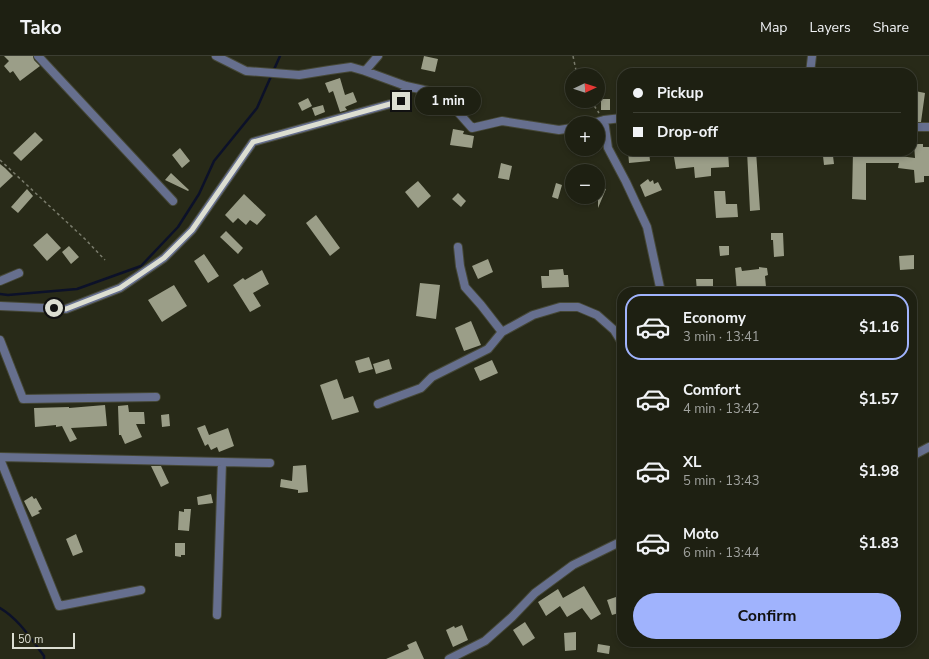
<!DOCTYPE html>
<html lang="en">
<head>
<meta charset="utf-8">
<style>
  :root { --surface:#1e2012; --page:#2b2d20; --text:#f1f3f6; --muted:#a1a39f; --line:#3c3e32; --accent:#a0b3fd }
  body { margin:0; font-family:"Nunito Sans",sans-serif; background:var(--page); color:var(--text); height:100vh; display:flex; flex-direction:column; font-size:15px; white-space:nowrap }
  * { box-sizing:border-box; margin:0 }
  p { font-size:13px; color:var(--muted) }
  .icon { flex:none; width:22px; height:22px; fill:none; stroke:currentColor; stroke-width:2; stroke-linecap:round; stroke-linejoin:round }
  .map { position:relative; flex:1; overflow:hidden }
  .sheet { position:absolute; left:617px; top:231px; width:300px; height:360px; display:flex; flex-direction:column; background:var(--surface); border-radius:16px; box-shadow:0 2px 6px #0003,0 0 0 1px var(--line) }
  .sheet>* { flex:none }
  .banner { position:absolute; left:617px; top:12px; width:300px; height:88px; border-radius:16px; box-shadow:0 2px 6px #0003,0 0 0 1px var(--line); display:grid; align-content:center; height:88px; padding:0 16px; background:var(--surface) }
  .needle { width:26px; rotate:86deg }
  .tools { position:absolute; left:565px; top:12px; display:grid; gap:8px }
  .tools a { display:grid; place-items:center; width:40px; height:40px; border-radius:50%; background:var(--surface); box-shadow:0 2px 6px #0003,0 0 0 1px var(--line); font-size:20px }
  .scale { position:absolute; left:12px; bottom:10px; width:63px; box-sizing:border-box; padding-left:4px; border:2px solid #dcded2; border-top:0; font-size:11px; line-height:14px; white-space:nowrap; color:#dcded2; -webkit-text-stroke:3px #282a18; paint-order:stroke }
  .end { position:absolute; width:18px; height:18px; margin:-9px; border:5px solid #dcded2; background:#111; box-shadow:0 0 0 2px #111 }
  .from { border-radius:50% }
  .bubble { position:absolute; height:28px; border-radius:14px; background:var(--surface); box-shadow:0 2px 6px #0003,0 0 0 1px var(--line); font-size:13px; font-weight:700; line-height:28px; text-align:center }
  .banner b { display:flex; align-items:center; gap:14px; height:38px; font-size:15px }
  .banner b+b { border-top:1px solid var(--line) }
  .banner i { width:10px; height:10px; background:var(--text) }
  ul { padding:7px 0 0; list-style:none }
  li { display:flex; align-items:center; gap:12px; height:66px; margin:0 8px 6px; padding:0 8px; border:2px solid transparent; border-radius:16px }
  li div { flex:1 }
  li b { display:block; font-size:15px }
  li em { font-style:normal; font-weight:700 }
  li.on { border-color:var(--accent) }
  li>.icon { width:36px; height:36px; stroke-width:1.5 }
  .cta { display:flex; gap:8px; margin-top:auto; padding:8px 16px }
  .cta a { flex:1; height:46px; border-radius:24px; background:var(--accent); color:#111; font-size:16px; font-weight:700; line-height:46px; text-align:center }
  header { display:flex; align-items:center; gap:24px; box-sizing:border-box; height:56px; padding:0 20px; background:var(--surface); border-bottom:1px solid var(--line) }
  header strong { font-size:19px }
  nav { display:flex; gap:22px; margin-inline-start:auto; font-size:14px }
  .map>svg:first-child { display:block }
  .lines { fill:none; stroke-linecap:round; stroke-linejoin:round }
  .stream { stroke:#0c1129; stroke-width:2.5 }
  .building { fill:#9b9e88 }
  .minor-casing { stroke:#454736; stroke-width:10 }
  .path { stroke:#797b6b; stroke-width:1.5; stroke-dasharray:3 3; stroke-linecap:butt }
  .minor { stroke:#666f8e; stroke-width:8 }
  .route { stroke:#dcded2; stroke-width:5 }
</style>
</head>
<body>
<header>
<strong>Tako</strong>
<nav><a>Map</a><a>Layers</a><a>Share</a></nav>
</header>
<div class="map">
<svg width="929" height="603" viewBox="0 0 929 603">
  <rect width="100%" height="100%" fill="#282a18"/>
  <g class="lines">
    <path class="stream" d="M0 238 8 239 77 233 141 210 178 171 199 138 214 105 257 52 280 0
      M0 552C19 563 31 583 44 600V603"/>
  </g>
  <path class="building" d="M4 0H33L34 4 40 10 20 25 13 15 10 17 4 10 9 5Z
    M424 0 438 3 435 16 421 13Z
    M340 22 345 39 353 36 357 46 345 51 347 54 340 56 333 35 329 37 325 27Z
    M915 35 925 37 921 66H912Z
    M308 42 312 50 302 55 298 47Z
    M601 43H610V54H601Z
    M323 49 325 56 315 60 312 52Z
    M453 73 464 75 463 78 474 80 472 92 450 89Z
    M35 76 43 84 21 105 13 97Z
    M914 88H923V91H929V120H924V126L915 127 914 114 898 112 899 107H866V144L852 143 853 95H867V98L887 100 892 99 915 102Z
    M180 92 190 105 182 112 172 99Z
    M628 95H649L650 105 629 107Z
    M673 95H728L729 111 711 112V120L695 122 694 111 676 113Z
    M747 95H756L760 154 750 155Z
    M823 100H833L834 108 824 109Z
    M501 107 512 110 509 124 498 122Z
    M0 108 5 112 13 120 0 132Z
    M171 117 189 134 188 135 165 124Z
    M648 123 650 126 653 124 654 128 658 126 662 134 645 141 640 129Z
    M418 125 431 140 418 152 405 136Z
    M556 127 562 129 558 143 552 141Z
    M598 130 606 133 598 152Z
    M27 133 33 140 18 157 11 151Z
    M714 135H725L726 148H737L738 161 716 162Z
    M458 137 466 145 461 151 452 143Z
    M244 138 266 159 257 169 250 164 246 169 238 162 233 167 225 159Z
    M316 159 340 192 330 200 306 167Z
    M226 175 243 192 238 198 220 181Z
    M47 177 61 192 47 205 33 189Z
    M771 177H783L784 200 774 201 773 184H771Z
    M69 190 79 201 71 208 62 196Z
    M719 190H729V199L720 200Z
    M204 198 219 220 208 227 194 205Z
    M914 199V213L900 214 899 200Z
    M488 203 493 216 478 223 472 210Z
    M741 211 742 215 759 213V211L767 212 768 219 765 220 766 231 760 232 761 236H737L735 212Z
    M563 213 564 219H568L569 231 542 232 541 220H549V214Z
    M262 214 269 228 253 237 261 250 250 256 233 229 243 222 245 224Z
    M696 223H713V233H711V236H697Z
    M420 227 440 229 436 263 416 260Z
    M174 229 187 250 162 266 148 244Z
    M471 265 481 289 464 295 455 272Z
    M369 301 373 313 359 317 355 305Z
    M389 303 392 313 376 318 373 308Z
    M492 304 498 317 480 325 474 312Z
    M337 323 344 343 353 340 359 356 332 364 320 329Z
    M105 349 107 370 71 372 77 383 70 386 62 370 56 371V369L35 371 34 352 69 351V352Z
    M128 349 129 356H144L145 368H136L142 381 125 388 121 379H119L118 350Z
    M169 358 170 370 162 371 161 359Z
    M205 369 209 379 228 372 234 390 219 396 217 391 211 394 208 388 205 390 197 372Z
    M306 409 308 436 298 437V434L280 431 281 423 292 425 293 410Z
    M151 410H161L169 427 161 431Z
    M211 438 213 447 198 449 197 441Z
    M32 440 34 443 36 442 42 453 38 455 40 457 32 461 24 445Z
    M184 453H191L189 475 178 474 179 455 184 456Z
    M76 478 83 496 73 500 66 483Z
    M175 487H185V499H181V501L175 500Z
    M584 530 601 558 591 564 582 552 567 561 560 550 546 560 538 546 558 533 563 542Z
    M622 539V556L612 559 607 544Z
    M525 566 535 582 523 590 513 574Z
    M462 569 468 584 453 591 446 574 454 570 455 572Z
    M576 576V594L565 595 564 577Z
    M416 585 424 603H386L409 593 407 589Z
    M598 588 610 590 609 598 597 596Z"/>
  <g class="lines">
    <g class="minor-casing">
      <path id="minor" d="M38 0 173 145
        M216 0 246 15 299 19 330 14 351 11 365 15 406 30 442 38 472 72 502 65 559 74 572 72
        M365 15 378 0
        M810 17 812 0
        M622 62 604 64 608 92 626 126 647 171 661 236
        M593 67 604 64
        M912 71H929
        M458 191 460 210 465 231 481 249 502 276
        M0 225 19 217
        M0 250 66 253 120 232 164 202 192 174 253 86 401 45 406 30
        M0 284 23 343 156 341
        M378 348 421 332 432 321 488 293 502 276 533 259 560 251H578L597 259 614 274 622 287
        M912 400 929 391
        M0 401 270 407
        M0 403 59 550 141 534
        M217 559 222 406
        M449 603 485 585 512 561 535 537 573 509 622 485"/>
    </g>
    <path class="path" d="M573 0 577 19
      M591 45 599 57
      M0 104 85 183 105 204"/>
    <use href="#minor" class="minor"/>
  </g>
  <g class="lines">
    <path class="route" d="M54 252 66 253 120 232 164 202 192 174 253 86 401 45"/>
  </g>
</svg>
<div class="tools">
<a><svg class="needle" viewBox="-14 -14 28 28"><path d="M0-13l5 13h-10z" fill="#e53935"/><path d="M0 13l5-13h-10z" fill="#a1a39f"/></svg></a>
<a>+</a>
<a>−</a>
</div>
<div class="scale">50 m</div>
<i class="end from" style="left:54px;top:252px"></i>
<i class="end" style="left:401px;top:45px"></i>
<div class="bubble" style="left:415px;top:31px;width:66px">1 min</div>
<div class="banner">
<b><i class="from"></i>Pickup</b>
<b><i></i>Drop-off</b>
</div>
<section class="sheet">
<ul>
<li class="on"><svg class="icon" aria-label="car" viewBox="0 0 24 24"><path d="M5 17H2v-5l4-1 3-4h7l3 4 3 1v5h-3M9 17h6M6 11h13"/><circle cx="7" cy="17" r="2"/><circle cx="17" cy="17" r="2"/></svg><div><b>Economy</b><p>3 min · 13:41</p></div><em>$1.16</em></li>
<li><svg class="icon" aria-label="car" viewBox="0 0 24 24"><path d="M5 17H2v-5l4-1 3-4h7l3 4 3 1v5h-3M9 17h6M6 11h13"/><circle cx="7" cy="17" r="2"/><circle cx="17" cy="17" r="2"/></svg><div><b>Comfort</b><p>4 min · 13:42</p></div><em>$1.57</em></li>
<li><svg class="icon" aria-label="car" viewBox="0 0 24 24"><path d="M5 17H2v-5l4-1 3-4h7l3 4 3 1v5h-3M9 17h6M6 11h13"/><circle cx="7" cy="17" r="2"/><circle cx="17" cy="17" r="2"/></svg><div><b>XL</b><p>5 min · 13:43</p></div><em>$1.98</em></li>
<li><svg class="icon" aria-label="car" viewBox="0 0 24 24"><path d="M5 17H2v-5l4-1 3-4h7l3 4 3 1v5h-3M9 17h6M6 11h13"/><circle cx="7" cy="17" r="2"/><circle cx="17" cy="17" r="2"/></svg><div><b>Moto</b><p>6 min · 13:44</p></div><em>$1.83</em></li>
</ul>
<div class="cta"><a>Confirm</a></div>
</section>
</div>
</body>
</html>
